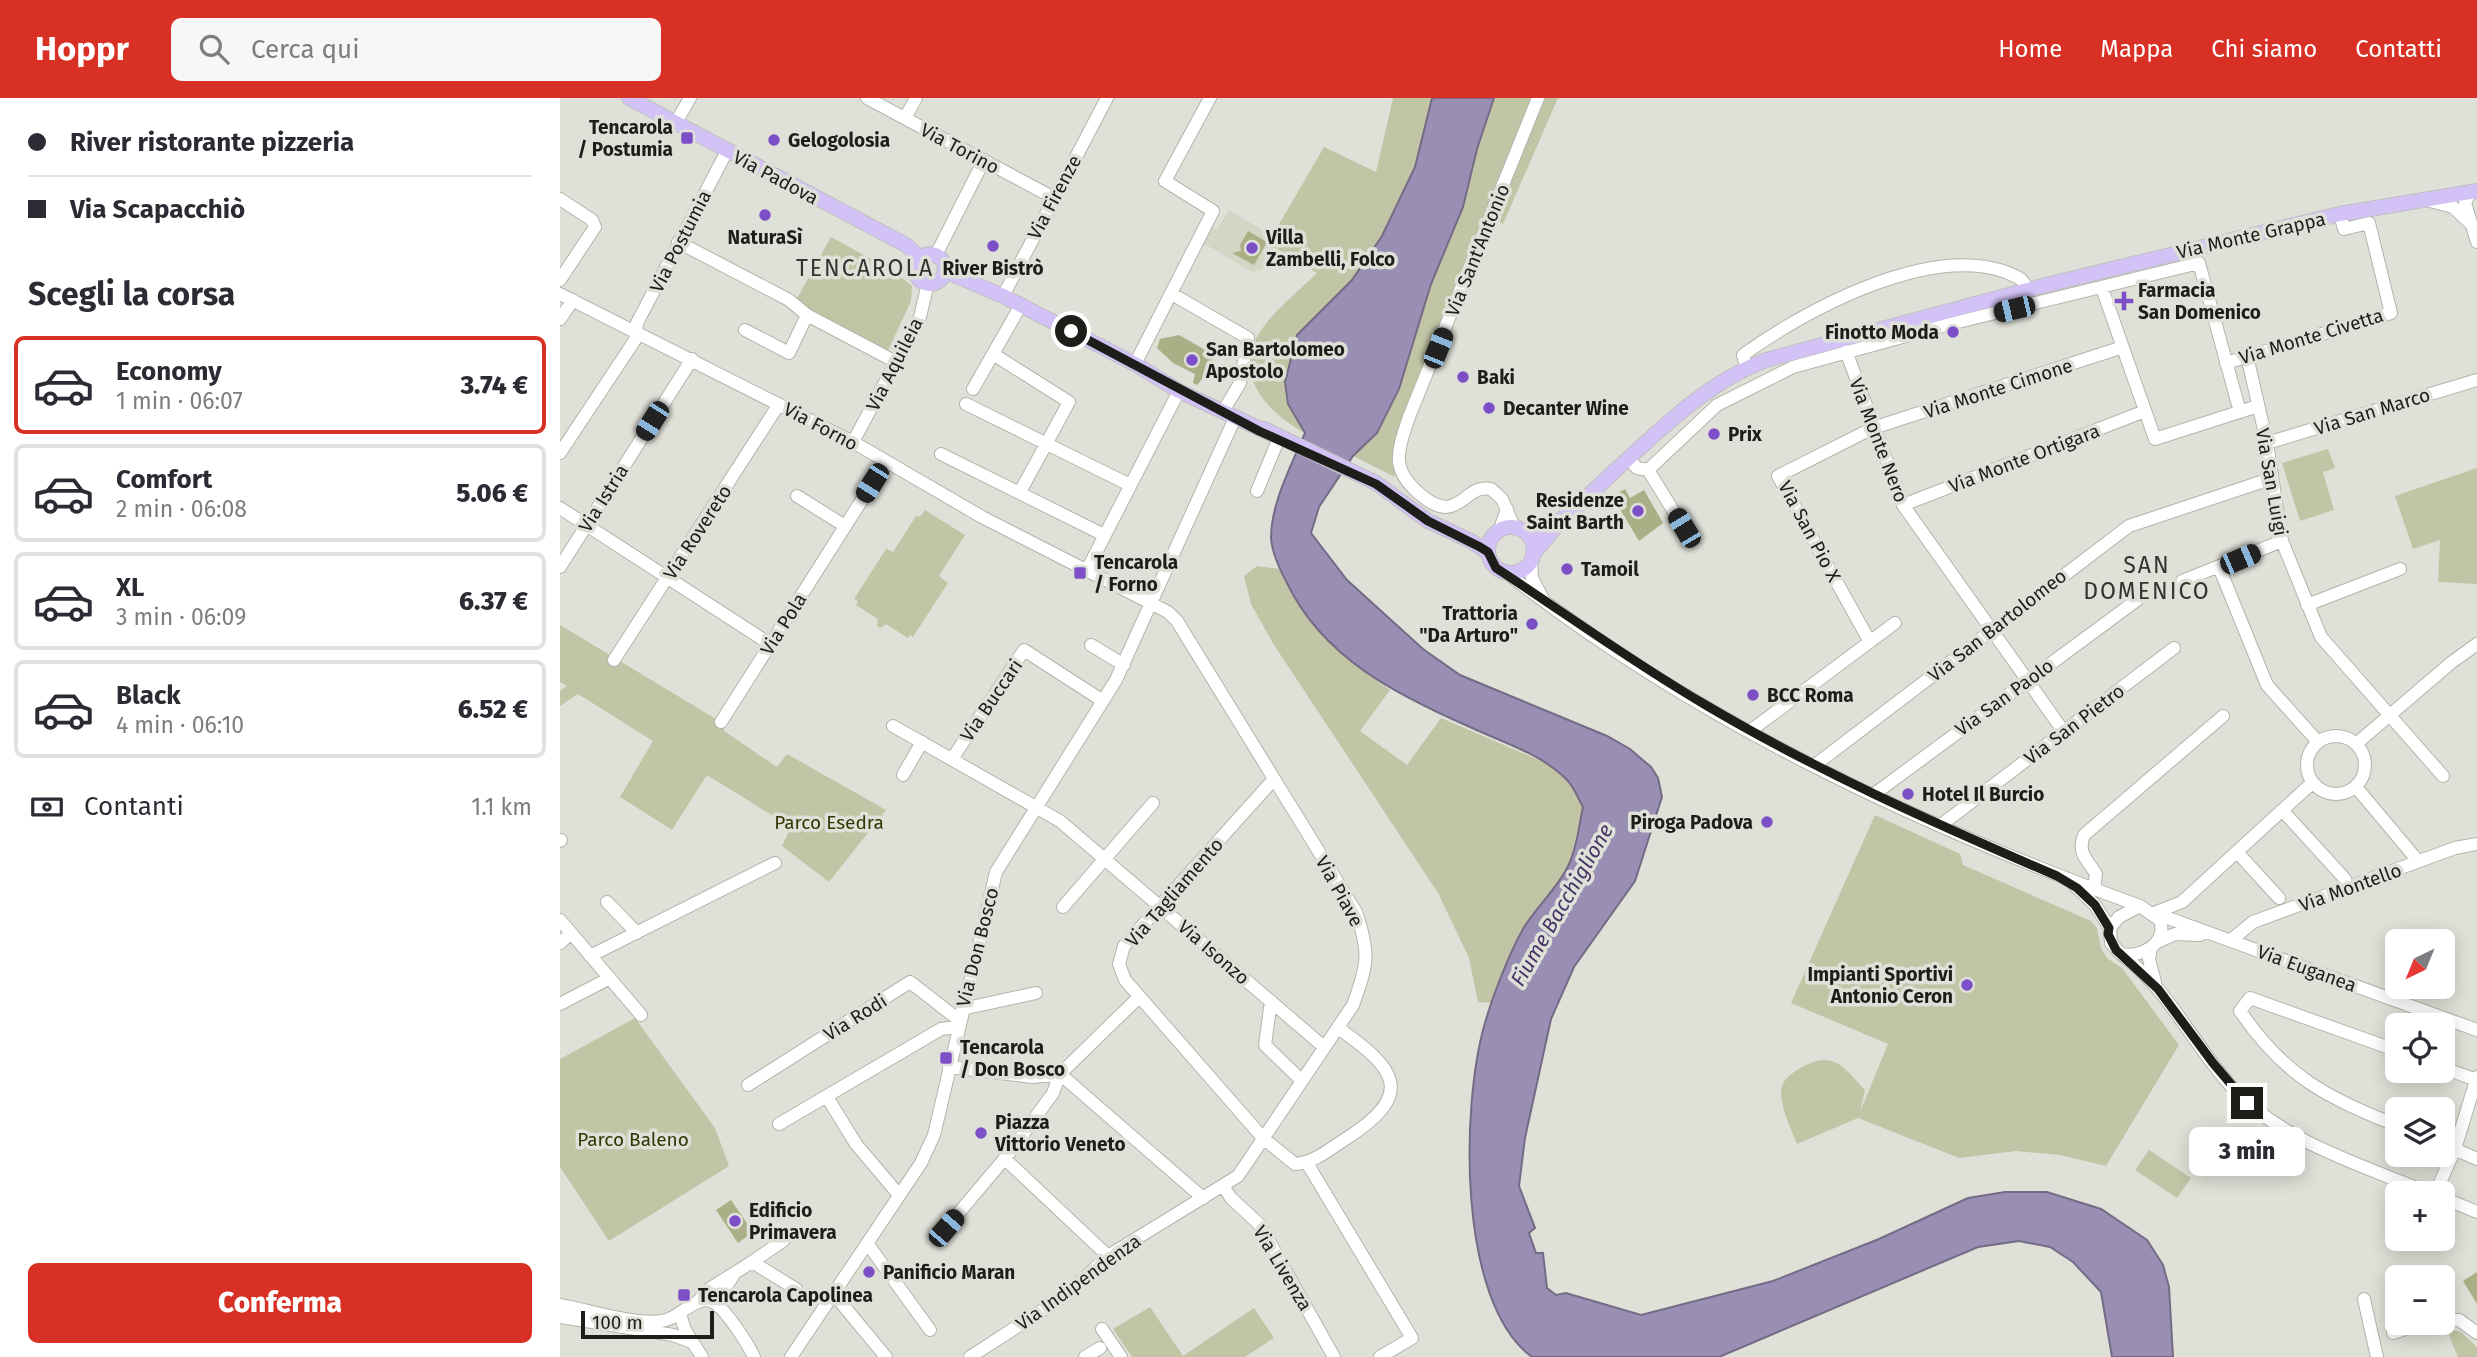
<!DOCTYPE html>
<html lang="it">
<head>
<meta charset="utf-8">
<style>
  :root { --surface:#fff; --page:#f7f7f7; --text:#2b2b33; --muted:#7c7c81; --line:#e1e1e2; --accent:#d93025 }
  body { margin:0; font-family:"Fira Sans",sans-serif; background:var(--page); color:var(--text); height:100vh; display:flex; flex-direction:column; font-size:26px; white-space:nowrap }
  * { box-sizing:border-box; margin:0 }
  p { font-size:23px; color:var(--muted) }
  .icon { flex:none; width:38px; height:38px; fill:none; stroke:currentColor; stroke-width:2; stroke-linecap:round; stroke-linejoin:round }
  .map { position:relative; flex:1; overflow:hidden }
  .side { display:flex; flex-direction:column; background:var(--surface); width:560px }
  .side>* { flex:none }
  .guide { display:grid; align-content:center; height:154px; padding:0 28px; background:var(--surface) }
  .needle { width:46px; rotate:223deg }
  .tools { position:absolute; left:1825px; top:831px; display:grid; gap:14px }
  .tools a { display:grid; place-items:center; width:70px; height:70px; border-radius:10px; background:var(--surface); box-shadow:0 4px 18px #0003; font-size:35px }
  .scale { position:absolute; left:21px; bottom:18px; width:133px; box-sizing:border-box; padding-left:7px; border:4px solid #1d1e1a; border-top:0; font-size:19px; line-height:24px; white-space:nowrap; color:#1d1e1a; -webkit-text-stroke:5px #dfe1d8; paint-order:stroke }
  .end { position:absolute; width:32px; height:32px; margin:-16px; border:9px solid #1d1e1a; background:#fff; box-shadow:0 0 0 4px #fff }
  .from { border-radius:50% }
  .bubble { position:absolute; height:49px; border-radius:10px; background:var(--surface); box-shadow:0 4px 18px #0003; font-size:23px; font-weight:800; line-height:49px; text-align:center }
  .car { position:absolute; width:21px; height:42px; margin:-21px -10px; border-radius:9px; box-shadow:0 0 5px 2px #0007; background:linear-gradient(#222 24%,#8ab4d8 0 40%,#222 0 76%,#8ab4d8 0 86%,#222 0) }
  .guide b { display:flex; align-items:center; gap:24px; height:66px; font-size:26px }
  .guide b+b { border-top:2px solid var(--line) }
  .guide i { width:18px; height:18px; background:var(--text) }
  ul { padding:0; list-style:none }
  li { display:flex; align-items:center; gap:21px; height:98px; margin:0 14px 10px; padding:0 14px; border:4px solid var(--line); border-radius:10px }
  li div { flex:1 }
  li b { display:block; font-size:26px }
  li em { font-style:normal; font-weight:800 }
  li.selected { border-color:var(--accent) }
  li>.icon { width:63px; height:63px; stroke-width:1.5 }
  h2 { padding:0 28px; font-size:32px; line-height:84px }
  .pay { display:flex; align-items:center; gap:18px; height:77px; padding:0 28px; font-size:26px }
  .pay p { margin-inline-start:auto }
  .primary-button { display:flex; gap:14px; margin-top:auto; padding:14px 28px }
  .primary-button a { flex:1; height:80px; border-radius:10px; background:var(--accent); color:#fff; font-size:28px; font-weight:800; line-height:80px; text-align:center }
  header { display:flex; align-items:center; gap:42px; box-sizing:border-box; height:98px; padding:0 35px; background:var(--accent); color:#fff }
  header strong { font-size:33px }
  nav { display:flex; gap:38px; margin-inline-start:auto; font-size:24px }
  .search { width:490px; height:63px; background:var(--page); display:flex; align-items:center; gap:18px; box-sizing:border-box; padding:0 24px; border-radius:10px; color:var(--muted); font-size:26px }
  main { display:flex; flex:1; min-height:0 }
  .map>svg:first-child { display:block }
  .built { fill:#d4d6c5 }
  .green { fill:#c1c5a5 }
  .water { fill:#998eb3; stroke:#746c85; stroke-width:2 }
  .building { fill:#aaaf86 }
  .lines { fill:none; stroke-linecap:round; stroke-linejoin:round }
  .minor-casing { stroke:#b3b4ab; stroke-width:14 }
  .major-casing { stroke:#c0c0bf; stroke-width:16 }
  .minor { stroke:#fff; stroke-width:12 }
  .major { stroke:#d3c2f6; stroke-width:14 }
  .route { stroke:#1d1e1a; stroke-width:9 }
  .poi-dot { fill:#7d4fc7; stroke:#dfe1d8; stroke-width:2.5 }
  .labels { text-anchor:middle; stroke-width:7; stroke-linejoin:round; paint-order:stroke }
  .poi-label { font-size:19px; font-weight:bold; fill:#1d1e1a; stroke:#dfe1d8; text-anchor:start }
  .street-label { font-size:19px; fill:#1d1e1a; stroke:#dfe1d8 }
  .park-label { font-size:19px; fill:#343704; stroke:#dfe1d8 }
  .water-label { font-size:21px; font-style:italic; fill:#453466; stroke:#dfe1d8 }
  .quarter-label { font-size:23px; letter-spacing:2px; fill:#33342d; stroke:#dfe1d8 }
</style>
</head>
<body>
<header>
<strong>Hoppr</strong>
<div class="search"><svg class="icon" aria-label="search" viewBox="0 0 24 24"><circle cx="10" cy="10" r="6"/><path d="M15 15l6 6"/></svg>Cerca qui</div>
<nav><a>Home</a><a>Mappa</a><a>Chi siamo</a><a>Contatti</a></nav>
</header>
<main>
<section class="side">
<div class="guide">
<b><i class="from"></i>River ristorante pizzeria</b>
<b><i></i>Via Scapacchiò</b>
</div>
<h2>Scegli la corsa</h2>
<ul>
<li class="selected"><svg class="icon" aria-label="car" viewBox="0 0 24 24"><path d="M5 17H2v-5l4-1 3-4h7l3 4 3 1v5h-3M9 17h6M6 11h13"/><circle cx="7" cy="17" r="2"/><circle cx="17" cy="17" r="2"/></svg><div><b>Economy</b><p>1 min · 06:07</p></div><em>3.74 €</em></li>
<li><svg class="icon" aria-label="car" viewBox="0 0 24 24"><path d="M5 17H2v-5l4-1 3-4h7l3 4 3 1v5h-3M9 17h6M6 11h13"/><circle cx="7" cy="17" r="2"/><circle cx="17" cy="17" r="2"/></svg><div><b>Comfort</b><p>2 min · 06:08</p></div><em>5.06 €</em></li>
<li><svg class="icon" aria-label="car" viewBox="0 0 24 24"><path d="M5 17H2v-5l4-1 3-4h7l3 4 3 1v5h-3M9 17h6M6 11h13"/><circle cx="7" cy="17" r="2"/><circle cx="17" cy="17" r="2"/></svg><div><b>XL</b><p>3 min · 06:09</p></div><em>6.37 €</em></li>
<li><svg class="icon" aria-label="car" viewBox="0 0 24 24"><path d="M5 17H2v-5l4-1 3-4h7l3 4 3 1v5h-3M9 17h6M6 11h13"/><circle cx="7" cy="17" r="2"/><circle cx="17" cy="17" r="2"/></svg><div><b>Black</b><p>4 min · 06:10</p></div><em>6.52 €</em></li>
</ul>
<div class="pay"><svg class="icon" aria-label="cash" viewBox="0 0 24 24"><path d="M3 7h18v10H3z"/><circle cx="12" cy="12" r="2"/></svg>Contanti<p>1.1 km</p></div>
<div class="primary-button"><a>Conferma</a></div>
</section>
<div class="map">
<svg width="1917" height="1259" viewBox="0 0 1917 1259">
  <rect width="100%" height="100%" fill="#dfe1d8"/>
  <path class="built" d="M669 112 712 138 716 151 703 171 692 174 643 145 651 129 657 132Z"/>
  <path class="green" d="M833 0H872L855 69 822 138 792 182 737 237 725 284 728 306 745 335C711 317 674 281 697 239 710 215 737 195 757 175L713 149 711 140 764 49 816 74Z
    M934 0H998L943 126 930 118 876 250 837 335 832 359 835 379 793 358 817 335 839 291 871 186 903 109 917 51Z
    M271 139 335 174 352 188 351 203 325 259 234 206Z
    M1768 351 1775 370 1763 374 1774 412 1740 423 1722 365Z
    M1917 370V486L1878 484 1880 442 1853 451 1835 398Z
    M365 412 405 437 379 478 388 485 353 539 350 537 348 540 326 526 320 530 317 528 318 521 296 507 298 503 294 501 326 451 333 454 356 418 360 419Z
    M697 468 720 471C747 528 778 556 830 592L800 633 847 667 881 620 986 665 1008 682 1023 709 1009 767 963 833 933 905 918 904 909 860 878 795 714 547 691 506 684 478Z
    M0 527 161 624 165 627 164 633 217 669 227 656 326 712 269 784 222 748 231 729 147 677 112 732 60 699 93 643 18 596 0 608V593L7 588 0 584Z
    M1315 717 1400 756 1403 767 1531 823 1537 830 1541 850 1547 860 1562 870 1619 947 1546 1068 1500 1057 1456 1053 1399 1060 1298 1020 1237 1046C1230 1029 1221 1011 1221 993 1222 983 1229 977 1237 972 1272 951 1281 966 1305 992L1300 1014 1328 946 1231 905Z
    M75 920 155 1030 169 1068 49 1143 0 1069V961Z
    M1589 1052 1631 1080 1617 1100 1575 1072Z
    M590 1209 623 1258 694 1210 714 1240 685 1259H572L553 1231Z
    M1886 1230 1901 1234 1917 1249V1259H1898Z"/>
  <path class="water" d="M872 0H934L917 51 903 109 871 186 839 291 817 335 793 358 759 409 751 435 787 482 863 551 900 577 1047 638 1070 651 1091 669 1098 680 1102 699 1075 783 1014 869 991 921 965 1040 959 1088 975 1130 969 1135 976 1155H983L987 1190 996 1197 1006 1195 1081 1217 1213 1183 1319 1141 1408 1100 1445 1094H1487L1541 1111 1587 1142 1603 1167 1609 1189 1613 1259H1552L1541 1194 1513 1164 1490 1149 1459 1143 1418 1149 1159 1259H972C897 1204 901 1007 925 925 933 897 949 856 963 831 976 809 999 789 1009 766 1017 749 1019 727 1023 709 1018 700 1014 689 1007 682 982 656 942 644 910 629 837 597 763 560 727 485 720 472 712 455 711 440 711 405 732 366 745 335L728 306 725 284 737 237 792 182 822 138 855 69Z"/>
  <path class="building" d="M688 133 707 144 694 167 672 155 681 153 680 147Z
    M619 237 654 257 651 271 637 287 633 285 635 276 613 265 597 250 600 241Z
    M1065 391 1070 400 1084 392 1103 425 1079 443 1052 398Z
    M171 1102 193 1134 178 1145 156 1112Z
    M1917 1174V1206L1903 1183Z"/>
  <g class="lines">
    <g class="minor-casing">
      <path id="minor" d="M307 0 494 100
        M345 20 356 0
        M115 26 130 0
        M1911 93 1905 105 1917 144
        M1870 103 1893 109 1909 124
        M118 144 229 202 247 217 336 264
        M376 157 424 62
        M0 182 35 129 32 122 0 101
        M1542 190 1595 341 1698 308
        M0 196 293 344 422 419 608 514 617 523 796 814C810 855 808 866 793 907L678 1078 548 1158 506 1197 410 1259
        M612 196 688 240 680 285 665 310
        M443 198 547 0
        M0 221 13 202
        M185 232 229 255 247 217
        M1286 253 1343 407 1504 634
        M433 256 509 304 460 394
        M1687 258 1707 345 1722 443 1761 539 1883 678
        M1666 265 1831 215 1809 125 1784 131 1780 116
        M575 266 653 113 605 83 650 0
        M1186 269 1183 257C1245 212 1365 148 1443 173 1453 177 1464 180 1467 191
        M413 291 461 207
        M406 306 570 387
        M293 344 360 219 368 185
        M1707 345 1917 282
        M0 355 75 242 77 225 167 53
        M381 356 544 437
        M1069 361 1077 370 1088 372 1157 307 1233 269 1390 226 1639 165 1680 314
        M1088 372 1124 430
        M697 393 719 340
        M237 398 285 428
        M1343 407 1585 313
        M0 410 210 546
        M954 429 942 401 931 391C913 387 907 403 891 408 882 411 873 406 866 401 830 374 836 357 849 319L978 0
        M940 431 947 411
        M971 462 972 480 983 501
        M0 469 132 261
        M1659 469 1707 587 1758 644
        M527 472 619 293
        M947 475C1134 622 1357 727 1580 808
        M1622 483 1722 443
        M1747 507 1840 471
        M1310 544 1218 378 1313 330 1563 249
        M531 547 564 567
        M54 562 219 306
        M161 624 326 364
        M333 628 500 723 764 949
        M1190 633 1335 525
        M1747 667a29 29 0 1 1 58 0a29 29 0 1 1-58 0Z
        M1796 646 1892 564 1917 546
        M392 661 464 552 543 603
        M1255 667 1569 428 1710 381
        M343 677 362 644
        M714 681 564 848 559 866 565 882 703 1040 735 1066C754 1065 771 1050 787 1040 857 995 835 970 778 930
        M1796 689 1858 763
        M1313 697 1577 502
        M1722 712 1785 781
        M1381 727 1614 550
        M0 743 1 742
        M1677 754 1719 800
        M1515 788 1535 807 1550 830
        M1534 791 1536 776C1527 761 1517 756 1524 737L1663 618
        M47 804 77 835
        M1580 808 1600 822C1608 846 1581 860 1561 856L1551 845 1550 830 1559 819Z
        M503 809 593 705
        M1594 815 1917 932
        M1594 815 1622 804 1752 685
        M0 822 81 917
        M1670 843 1693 824 1895 750 1917 746
        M1597 844 1615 836 1640 837
        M0 845 11 835
        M1591 850 1589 861 1595 884
        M1561 856C1608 890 1632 945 1670 987 1720 1044 1803 1067 1871 1096
        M30 858 215 765
        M711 903 705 947 742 983
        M0 906 50 880
        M402 911 476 895
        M1838 953 1690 900 1680 913C1725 979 1766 999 1838 1028
        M389 969 473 979 500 976 643 1100
        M1883 970 1917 982
        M188 987 350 884 399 922
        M267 999 296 1046 339 1097
        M219 1026 381 931 398 929
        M1883 1046 1917 1061
        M445 1061 548 1158
        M747 1065 852 1240 820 1259
        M663 1088 671 1100 700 1127 774 1259
        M1875 1096 1895 1051 1917 979
        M1883 1100 1917 1114
        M386 1130 451 1053 493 995 500 976 579 899
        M307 1145 370 1232
        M192 1164 224 1142
        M273 1195 326 1259
        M1804 1201 1817 1259
        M138 1203 149 1191 192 1164 236 1191
        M0 1207C29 1212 74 1227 102 1223 119 1221 134 1198 151 1203 164 1208 188 1246 194 1259
        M159 1209 162 1195 173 1178
        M120 1216 125 1232 142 1259
        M0 1219 113 1237 132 1244
        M1883 1222H1899L1917 1235
        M542 1231 561 1259
        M1833 1235 1864 1225
        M231 1259 361 1065 374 1037 436 774 556 582 675 320
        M525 1259 540 1250"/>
    </g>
    <g class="major-casing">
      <path id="major" d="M69 0 346 147 360 160
        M355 171a15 15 0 1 1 30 0a15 15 0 1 1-30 0Z
        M385 173 443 198 575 266 619 293 711 336
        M704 331 816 385 868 423 911 443 927 454
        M928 452a23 23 0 1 1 46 0a23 23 0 1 1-46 0Z
        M967 436C1001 429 1022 403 1046 381 1095 337 1143 286 1206 262L1490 186 1780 116 1917 93
        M973 456 999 425"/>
    </g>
    <use href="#minor" class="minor"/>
    <use href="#major" class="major"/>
  </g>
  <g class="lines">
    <path class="route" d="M511 233 699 333 816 386 868 423 920 449 928 454 936 470C1005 515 1072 564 1144 606 1257 673 1376 726 1497 778L1517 790 1535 807 1549 830 1548 836 1556 852 1598 891 1653 965 1687 1005"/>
  </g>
  <g class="poi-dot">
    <rect x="120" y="33" width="14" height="14" rx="3.5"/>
    <circle cx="214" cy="42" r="7"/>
    <circle cx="205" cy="117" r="7"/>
    <circle cx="433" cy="148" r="7"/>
    <circle cx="692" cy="150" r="7"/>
    <path d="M1560.5 192.5h7v7h7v7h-7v7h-7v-7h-7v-7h7z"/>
    <circle cx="1393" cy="234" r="7"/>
    <circle cx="632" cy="262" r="7"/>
    <circle cx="903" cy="279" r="7"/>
    <circle cx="929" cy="310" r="7"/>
    <circle cx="1154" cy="336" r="7"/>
    <circle cx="1078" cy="413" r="7"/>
    <circle cx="1007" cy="471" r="7"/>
    <rect x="513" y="468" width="14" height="14" rx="3.5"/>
    <circle cx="972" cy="526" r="7"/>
    <circle cx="1193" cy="597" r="7"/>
    <circle cx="1348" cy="696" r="7"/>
    <circle cx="1207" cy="724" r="7"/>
    <circle cx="1407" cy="887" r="7"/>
    <rect x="379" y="953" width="14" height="14" rx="3.5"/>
    <circle cx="421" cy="1035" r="7"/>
    <circle cx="175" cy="1123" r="7"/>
    <circle cx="309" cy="1174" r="7"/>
    <rect x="117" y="1190" width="14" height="14" rx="3.5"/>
  </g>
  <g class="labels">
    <g class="poi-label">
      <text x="113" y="36" text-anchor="end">Tencarola<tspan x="113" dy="22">/ Postumia</tspan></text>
      <text x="228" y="49">Gelogolosia</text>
      <text x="205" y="146" text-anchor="middle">NaturaSì</text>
      <text x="706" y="146">Villa<tspan x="706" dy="22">Zambelli, Folco</tspan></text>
      <text x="433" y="177" text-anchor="middle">River Bistrò</text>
      <text x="1578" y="199">Farmacia<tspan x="1578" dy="22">San Domenico</tspan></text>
      <text x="1379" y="241" text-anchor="end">Finotto Moda</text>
      <text x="646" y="258">San Bartolomeo<tspan x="646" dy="22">Apostolo</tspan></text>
      <text x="917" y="286">Baki</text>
      <text x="943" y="317">Decanter Wine</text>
      <text x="1168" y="343">Prix</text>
      <text x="1064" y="409" text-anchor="end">Residenze<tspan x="1064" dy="22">Saint Barth</tspan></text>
      <text x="534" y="471">Tencarola<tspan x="534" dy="22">/ Forno</tspan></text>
      <text x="1021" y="478">Tamoil</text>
      <text x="958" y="522" text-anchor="end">Trattoria<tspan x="958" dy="22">"Da Arturo"</tspan></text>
      <text x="1207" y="604">BCC Roma</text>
      <text x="1362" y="703">Hotel Il Burcio</text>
      <text x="1193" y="731" text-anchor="end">Piroga Padova</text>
      <text x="1393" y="883" text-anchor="end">Impianti Sportivi<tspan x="1393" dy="22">Antonio Ceron</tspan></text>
      <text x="400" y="956">Tencarola<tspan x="400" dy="22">/ Don Bosco</tspan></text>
      <text x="435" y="1031">Piazza<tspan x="435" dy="22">Vittorio Veneto</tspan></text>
      <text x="189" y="1119">Edificio<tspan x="189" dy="22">Primavera</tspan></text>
      <text x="323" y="1181">Panificio Maran</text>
      <text x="138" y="1204">Tencarola Capolinea</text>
    </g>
    <g class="street-label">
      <text transform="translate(400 50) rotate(28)" y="7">Via Torino</text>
      <text transform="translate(216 79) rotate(28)" y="7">Via Padova</text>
      <text transform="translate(494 99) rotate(-62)" y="7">Via Firenze</text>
      <text transform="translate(1691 137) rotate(-13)" y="7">Via Monte Grappa</text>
      <text transform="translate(120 143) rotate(-63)" y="7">Via Postumia</text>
      <text transform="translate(917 152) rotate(-68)" y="7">Via Sant'Antonio</text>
      <text transform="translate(1751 238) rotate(-17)" y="7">Via Monte Civetta</text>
      <text transform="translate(334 266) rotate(-63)" y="7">Via Aquileia</text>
      <text transform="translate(1438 290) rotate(-18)" y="7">Via Monte Cimone</text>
      <text transform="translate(1812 313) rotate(-17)" y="7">Via San Marco</text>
      <text transform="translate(261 328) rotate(28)" y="7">Via Forno</text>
      <text transform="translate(1319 342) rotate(69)" y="7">Via Monte Nero</text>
      <text transform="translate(1464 360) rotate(-21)" y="7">Via Monte Ortigara</text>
      <text transform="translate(1712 384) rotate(80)" y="7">Via San Luigi</text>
      <text transform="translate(43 400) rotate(-58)" y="7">Via Istria</text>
      <text transform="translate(1250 433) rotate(62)" y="7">Via San Pio X</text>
      <text transform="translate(137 434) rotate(-57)" y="7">Via Rovereto</text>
      <text transform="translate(223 526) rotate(-58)" y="7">Via Pola</text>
      <text transform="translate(1437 527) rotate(-38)" y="7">Via San Bartolomeo</text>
      <text transform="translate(1444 599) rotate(-36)" y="7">Via San Paolo</text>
      <text transform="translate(431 602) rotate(-56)" y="7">Via Buccari</text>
      <text transform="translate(1514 626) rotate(-37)" y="7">Via San Pietro</text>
      <text transform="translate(1790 789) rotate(-20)" y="7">Via Montello</text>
      <text transform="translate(780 793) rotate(61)" y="7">Via Piave</text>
      <text transform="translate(614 794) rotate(-49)" y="7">Via Tagliamento</text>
      <text transform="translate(417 849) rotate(-76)" y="7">Via Don Bosco</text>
      <text transform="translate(654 854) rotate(41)" y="7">Via Isonzo</text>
      <text transform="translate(1747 870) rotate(20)" y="7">Via Euganea</text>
      <text transform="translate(295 919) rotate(-32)" y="7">Via Rodi</text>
      <text transform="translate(723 1170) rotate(59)" y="7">Via Livenza</text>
      <text transform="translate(518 1184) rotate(-36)" y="7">Via Indipendenza</text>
    </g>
    <g class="park-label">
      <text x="269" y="731">Parco Esedra</text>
      <text x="73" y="1048">Parco Baleno</text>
    </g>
    <g class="water-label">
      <text transform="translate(1002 807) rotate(-60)" y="7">Fiume Bacchiglione</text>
    </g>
    <g class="quarter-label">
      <text x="305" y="178">TENCAROLA</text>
      <text x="1587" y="475">SAN<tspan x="1587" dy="26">DOMENICO</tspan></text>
    </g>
  </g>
</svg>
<div class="tools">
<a><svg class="needle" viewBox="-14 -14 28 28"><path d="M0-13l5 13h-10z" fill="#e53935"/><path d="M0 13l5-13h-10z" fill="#7c7c81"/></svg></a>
<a><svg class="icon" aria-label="locate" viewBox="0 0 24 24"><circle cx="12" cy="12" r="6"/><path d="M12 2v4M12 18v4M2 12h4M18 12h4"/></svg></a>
<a><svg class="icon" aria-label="layers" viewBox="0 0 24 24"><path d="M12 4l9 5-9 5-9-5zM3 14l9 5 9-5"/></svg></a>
<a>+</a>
<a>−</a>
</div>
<div class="scale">100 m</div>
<i class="end from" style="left:511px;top:233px"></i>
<i class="end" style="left:1687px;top:1005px"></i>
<div class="bubble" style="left:1629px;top:1029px;width:116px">3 min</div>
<i class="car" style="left:1454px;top:211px;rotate:257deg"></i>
<i class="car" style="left:878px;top:250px;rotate:22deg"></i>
<i class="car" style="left:92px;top:323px;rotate:212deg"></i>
<i class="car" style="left:312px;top:385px;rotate:212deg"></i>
<i class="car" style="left:1124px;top:430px;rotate:329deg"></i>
<i class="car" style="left:1680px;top:461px;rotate:67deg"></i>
<i class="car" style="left:386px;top:1130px;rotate:41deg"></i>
</div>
</main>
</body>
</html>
